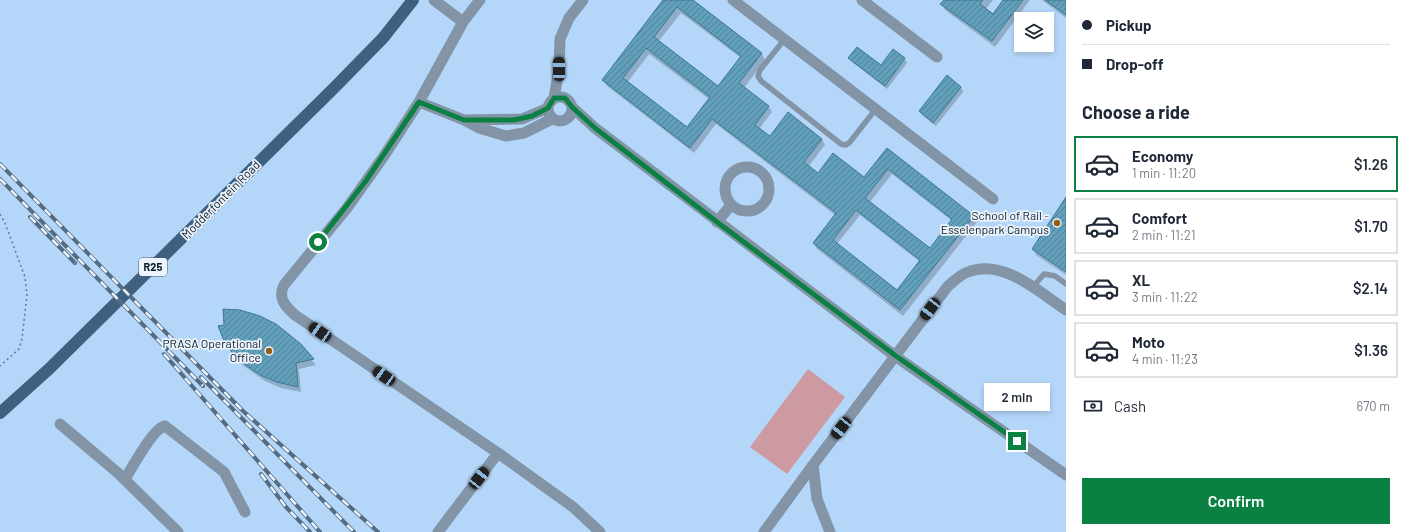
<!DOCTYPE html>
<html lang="en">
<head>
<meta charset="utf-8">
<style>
  :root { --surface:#fff; --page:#f6f6f7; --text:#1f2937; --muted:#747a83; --line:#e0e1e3; --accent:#0b8043 }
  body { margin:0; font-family:Barlow,sans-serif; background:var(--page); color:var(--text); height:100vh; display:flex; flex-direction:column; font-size:15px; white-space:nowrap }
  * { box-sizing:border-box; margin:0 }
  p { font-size:13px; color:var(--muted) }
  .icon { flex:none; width:22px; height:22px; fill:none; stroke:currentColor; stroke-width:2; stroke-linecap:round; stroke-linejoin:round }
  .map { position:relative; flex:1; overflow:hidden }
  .drawer { display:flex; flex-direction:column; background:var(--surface); width:340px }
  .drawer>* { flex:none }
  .banner { display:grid; align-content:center; height:88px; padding:0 16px; background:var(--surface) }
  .controls { position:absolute; left:1014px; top:12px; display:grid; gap:8px }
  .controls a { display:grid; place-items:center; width:40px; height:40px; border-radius:0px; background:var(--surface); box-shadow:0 2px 6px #0003; font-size:20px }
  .end { position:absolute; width:18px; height:18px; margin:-9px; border:5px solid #0b8043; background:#fff; box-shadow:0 0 0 2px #fff }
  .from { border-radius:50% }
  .bubble { position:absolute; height:28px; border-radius:0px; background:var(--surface); box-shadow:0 2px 6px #0003; font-size:13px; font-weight:600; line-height:28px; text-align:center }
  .car { position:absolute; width:12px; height:24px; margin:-12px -6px; border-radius:5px; box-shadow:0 0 3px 1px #0007; background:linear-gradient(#222 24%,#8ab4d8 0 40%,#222 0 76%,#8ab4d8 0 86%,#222 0) }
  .banner b { display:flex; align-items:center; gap:14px; height:38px; font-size:15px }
  .banner b+b { border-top:1px solid var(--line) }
  .banner i { width:10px; height:10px; background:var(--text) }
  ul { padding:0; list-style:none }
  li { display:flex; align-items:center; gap:12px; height:56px; margin:0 8px 6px; padding:0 8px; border:2px solid var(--line); border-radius:0px }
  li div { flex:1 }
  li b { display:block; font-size:15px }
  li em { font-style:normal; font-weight:600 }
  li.active { border-color:var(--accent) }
  li>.icon { width:36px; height:36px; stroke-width:1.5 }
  h2 { padding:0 16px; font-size:18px; line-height:48px }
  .pay { display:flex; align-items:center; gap:10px; height:44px; padding:0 16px; font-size:15px }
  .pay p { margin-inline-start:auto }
  .action { display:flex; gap:8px; margin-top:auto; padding:8px 16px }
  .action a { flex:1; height:46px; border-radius:0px; background:var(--accent); color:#fff; font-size:16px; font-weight:600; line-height:46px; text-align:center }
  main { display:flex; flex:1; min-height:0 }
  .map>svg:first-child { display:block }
  .grass { fill:#ce9aa2 }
  .shadow { fill:#0003; fill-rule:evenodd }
  .building { fill:url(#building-hatch); stroke:#3c7993; fill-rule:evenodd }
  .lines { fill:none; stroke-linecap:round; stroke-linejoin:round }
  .path { stroke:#607a93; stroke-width:1.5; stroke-dasharray:2 3; stroke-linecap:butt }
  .lane { stroke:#8294a6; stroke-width:5.5 }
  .street { stroke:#8294a6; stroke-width:11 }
  .primary { stroke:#3f607f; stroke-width:12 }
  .rail-casing { stroke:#546c83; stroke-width:4 }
  .rail { stroke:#ecf4fd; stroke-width:2.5; stroke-dasharray:8; stroke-linecap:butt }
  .route { stroke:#0b8043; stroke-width:5 }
  .poi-dot { fill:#945f15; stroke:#ecf4fd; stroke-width:1.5 }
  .labels { text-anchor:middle; stroke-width:3.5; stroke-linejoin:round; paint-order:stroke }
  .shield { fill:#ecf4fd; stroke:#4f5d6a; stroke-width:1 }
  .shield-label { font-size:11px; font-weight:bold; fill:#0c1c2b }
  .street-label { font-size:12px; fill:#0c1c2b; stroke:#ecf4fd }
  .poi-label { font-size:12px; fill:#0c1c2b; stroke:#ecf4fd; text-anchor:end }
</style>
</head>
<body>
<main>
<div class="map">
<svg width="1066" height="532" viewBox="0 0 1066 532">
  <defs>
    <pattern id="building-hatch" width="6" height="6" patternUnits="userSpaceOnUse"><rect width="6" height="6" fill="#629fba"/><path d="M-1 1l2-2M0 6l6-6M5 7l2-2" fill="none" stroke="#4f8197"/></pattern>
  </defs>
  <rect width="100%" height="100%" fill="#b4d7f9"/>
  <path class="grass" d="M808 369 845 397 787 474 750 447Z"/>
  <path class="shadow" d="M665 0H691L762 54 765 60 744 88 769 107 772 112 759 129 770 137 822 139 825 145 808 167 818 174 864 178 887 149 973 216 977 222 903 316 817 249 814 243 835 215 716 124 694 153 607 86 603 80ZM681 13 741 58 719 87 658 42ZM649 54 709 99 687 129 627 83ZM892 174 952 221 930 249 870 202ZM860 215 920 262 897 291 837 244Z
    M945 0H993L986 9 993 15 1004 0H1030L995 47 945 10 942 4Z
    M1042 0H1066V18Z
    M893 50 905 59 907 63 887 89 852 62 849 58 881 67Z
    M947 77 961 87 963 92 936 126 922 115 920 111Z
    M1066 199V275L1036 255 1033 249Z
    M276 325 290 335 316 365 299 369 301 392 281 388 265 381 241 364 229 347Z"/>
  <path class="building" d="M663 0H693L762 53 739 83 769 106 755 125 770 136 788 112 822 139 804 162 818 173 833 153 864 177 887 148 974 216 900 310 813 243 836 213 798 184 712 119 690 148 602 80ZM677 7 741 56 718 86 654 37ZM646 48 710 97 687 127 623 78ZM888 169 952 219 930 248 865 198ZM856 210 920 260 897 290 833 240Z
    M944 0H983L980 4 993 14 1003 0H1023L992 41 940 4Z
    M1045 0H1066V15Z
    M857 47 881 65 893 49 905 58 885 86 848 58Z
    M947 75 961 87 933 123 919 111Z
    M1066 197V272L1032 249Z
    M223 309 240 310 260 316 276 324 301 344 314 359 296 363 298 387 277 382 260 375 236 358 224 341 218 326 224 325Z"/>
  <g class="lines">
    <path class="path" d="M0 214 5 223 25 277 27 295 22 339 19 349 0 366"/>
    <path class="lane" d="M784 40 760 70 758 76 761 81 841 144 846 145 850 142 875 110
      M1033 287 1044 274 1055 276 1066 284"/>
    <path class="street" d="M434 0 463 22
      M480 0 463 22 419 102 384 156 347 208 284 285C277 298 286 307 295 315L498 453 573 507 600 532
      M733 0 993 199
      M862 0 937 57
      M548 109a12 12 0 1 1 24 0a12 12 0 1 1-24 0Z
      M554 98 559 69 560 39 569 18 583 0
      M419 102 464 120 479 128 506 136 524 133 552 119
      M572 107 595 128 895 356 1066 475
      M465 120 522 119 548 108
      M725 189a22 22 0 1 1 44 0a22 22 0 1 1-44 0Z
      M717 222 731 205
      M60 424 118 473 178 532
      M125 479C132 468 153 428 165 426L224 472 245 512
      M438 532 498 453
      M764 532 813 465
      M830 532 817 499 813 465 948 286C954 281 961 274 968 272 1003 258 1039 292 1066 310"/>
    <path class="primary" d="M0 413 49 369 333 89 383 38 413 0"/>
    <g class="rail-casing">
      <path id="rail" d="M0 164 242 410 378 532
        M0 179 203 386
        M30 217 75 263
        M164 354 320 532
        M201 377 354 532
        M261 474 286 507 310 532"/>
    </g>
    <use href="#rail" class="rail"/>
  </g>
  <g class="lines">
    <path class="route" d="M318 242 365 182 419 102 464 120H514L532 116 548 108 554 98H565L572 107 595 128 717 222 896 356 1017 441"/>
  </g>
  <g class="poi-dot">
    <circle cx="1057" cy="223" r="4"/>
    <circle cx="269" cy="351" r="4"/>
  </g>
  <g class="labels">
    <rect class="shield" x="139" y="258" width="28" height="18" rx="3"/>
    <g class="shield-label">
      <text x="153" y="271">R25</text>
    </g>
    <g class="street-label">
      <text transform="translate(221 200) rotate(-45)" y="4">Modderfontein Road</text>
    </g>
    <g class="poi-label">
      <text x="1049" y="220">School of Rail -<tspan x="1049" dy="14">Esselenpark Campus</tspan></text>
      <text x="261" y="348">PRASA Operational<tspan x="261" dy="14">Office</tspan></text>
    </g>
  </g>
</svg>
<div class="controls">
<a><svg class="icon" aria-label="layers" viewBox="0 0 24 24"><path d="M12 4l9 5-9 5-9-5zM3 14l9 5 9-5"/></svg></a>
</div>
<i class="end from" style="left:318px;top:242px"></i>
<i class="end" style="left:1017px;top:441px"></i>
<div class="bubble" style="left:984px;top:383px;width:66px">2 min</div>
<i class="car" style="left:559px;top:69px;rotate:359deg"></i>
<i class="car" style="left:930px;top:309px;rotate:217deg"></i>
<i class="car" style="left:320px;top:332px;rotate:304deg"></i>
<i class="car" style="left:384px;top:376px;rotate:304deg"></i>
<i class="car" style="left:841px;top:428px;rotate:218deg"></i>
<i class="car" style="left:479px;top:478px;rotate:38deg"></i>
</div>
<section class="drawer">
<div class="banner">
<b><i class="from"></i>Pickup</b>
<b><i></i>Drop-off</b>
</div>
<h2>Choose a ride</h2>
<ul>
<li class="active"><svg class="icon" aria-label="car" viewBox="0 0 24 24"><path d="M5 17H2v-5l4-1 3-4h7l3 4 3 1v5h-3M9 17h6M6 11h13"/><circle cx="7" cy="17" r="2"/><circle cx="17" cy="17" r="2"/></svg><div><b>Economy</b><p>1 min · 11:20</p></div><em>$1.26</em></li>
<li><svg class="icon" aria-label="car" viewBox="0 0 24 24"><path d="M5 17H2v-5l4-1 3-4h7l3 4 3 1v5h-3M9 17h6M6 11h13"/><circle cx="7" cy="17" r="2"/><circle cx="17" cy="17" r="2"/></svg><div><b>Comfort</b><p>2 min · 11:21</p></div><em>$1.70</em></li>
<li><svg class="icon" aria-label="car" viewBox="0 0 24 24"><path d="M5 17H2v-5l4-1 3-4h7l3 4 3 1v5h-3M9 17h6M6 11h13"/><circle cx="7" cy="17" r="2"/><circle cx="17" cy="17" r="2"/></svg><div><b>XL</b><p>3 min · 11:22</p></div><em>$2.14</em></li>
<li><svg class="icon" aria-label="car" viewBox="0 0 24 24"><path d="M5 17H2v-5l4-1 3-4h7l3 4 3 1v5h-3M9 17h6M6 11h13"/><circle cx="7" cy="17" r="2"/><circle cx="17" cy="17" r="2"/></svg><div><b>Moto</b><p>4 min · 11:23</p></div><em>$1.36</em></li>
</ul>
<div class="pay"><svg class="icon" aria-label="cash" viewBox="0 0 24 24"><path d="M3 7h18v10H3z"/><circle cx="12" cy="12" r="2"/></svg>Cash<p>670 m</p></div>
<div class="action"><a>Confirm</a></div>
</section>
</main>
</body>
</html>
